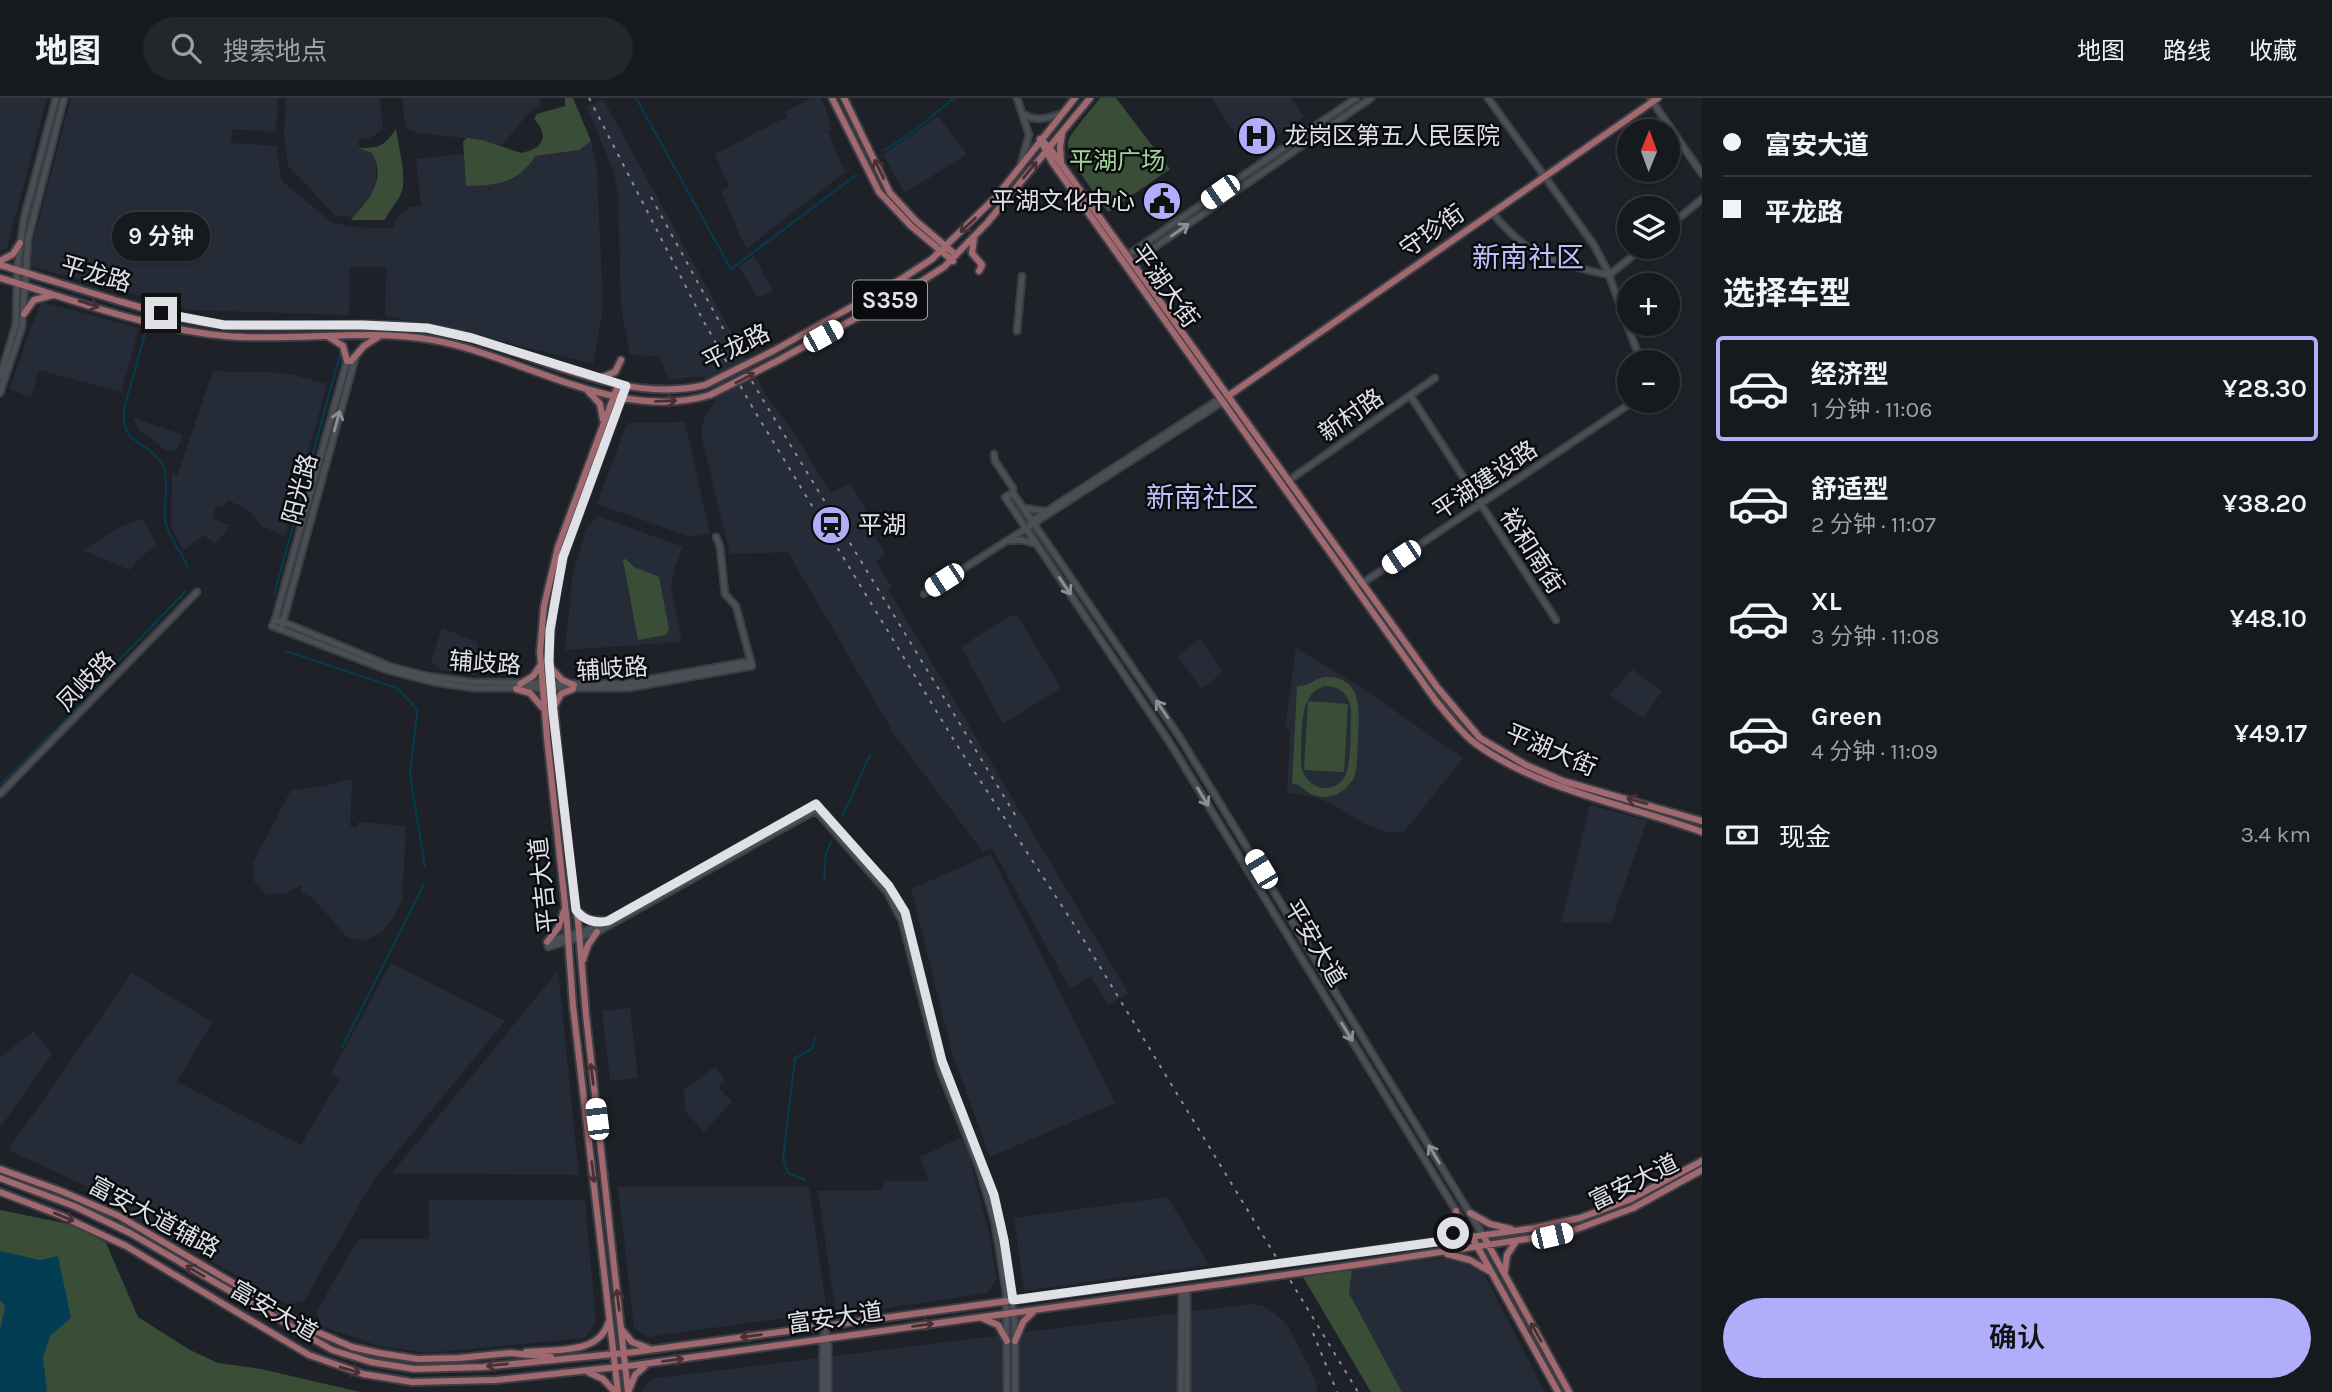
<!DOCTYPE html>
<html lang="zh">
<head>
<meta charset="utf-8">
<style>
  :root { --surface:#161a1e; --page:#23272b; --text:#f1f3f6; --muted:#9ea1a4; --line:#35383c; --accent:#b0aefa }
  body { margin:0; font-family:Karla,"Noto Sans SC",sans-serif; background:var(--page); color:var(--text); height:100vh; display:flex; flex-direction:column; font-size:26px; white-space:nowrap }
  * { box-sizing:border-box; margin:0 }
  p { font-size:23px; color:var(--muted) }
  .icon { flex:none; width:38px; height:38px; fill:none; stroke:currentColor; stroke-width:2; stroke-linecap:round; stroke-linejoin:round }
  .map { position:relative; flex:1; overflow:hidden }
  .drawer { display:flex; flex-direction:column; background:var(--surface); width:630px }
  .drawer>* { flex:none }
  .hud { display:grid; align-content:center; height:154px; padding:0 21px; background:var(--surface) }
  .needle { width:46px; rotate:1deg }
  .controls { position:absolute; left:1617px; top:21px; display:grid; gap:14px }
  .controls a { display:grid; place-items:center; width:63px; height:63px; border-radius:50%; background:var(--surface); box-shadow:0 2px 5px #0004,0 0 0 2px var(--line); font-size:35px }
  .end { position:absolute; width:32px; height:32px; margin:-16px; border:9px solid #dfe1e6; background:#111; box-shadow:0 0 0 4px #111 }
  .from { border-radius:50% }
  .bubble { position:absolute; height:49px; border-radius:24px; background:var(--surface); box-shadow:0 2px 5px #0004,0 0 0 2px var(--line); font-size:23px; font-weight:600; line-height:49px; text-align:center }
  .car { position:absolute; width:21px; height:42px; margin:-21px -10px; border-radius:9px; box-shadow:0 0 5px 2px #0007; background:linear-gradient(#fff 24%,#345 0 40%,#fff 0 76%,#345 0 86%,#fff 0) }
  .hud b { display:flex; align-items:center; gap:24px; height:66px; font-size:26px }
  .hud b+b { border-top:2px solid var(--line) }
  .hud i { width:18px; height:18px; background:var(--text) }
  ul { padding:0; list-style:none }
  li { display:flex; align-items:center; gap:21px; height:105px; margin:0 14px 10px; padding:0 7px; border:4px solid transparent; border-radius:7px }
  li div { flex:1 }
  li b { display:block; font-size:26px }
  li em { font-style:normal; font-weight:600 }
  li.active { border-color:var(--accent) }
  li>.icon { width:63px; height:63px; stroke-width:1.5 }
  h2 { padding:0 21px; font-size:32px; line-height:84px }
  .pay { display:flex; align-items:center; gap:18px; height:77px; padding:0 21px; font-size:26px }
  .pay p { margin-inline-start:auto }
  .primary-button { display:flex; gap:14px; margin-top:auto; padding:14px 21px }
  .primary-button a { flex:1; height:80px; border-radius:42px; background:var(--accent); color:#111; font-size:28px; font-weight:600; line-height:80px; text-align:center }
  header { display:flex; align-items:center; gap:42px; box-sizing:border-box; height:98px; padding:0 35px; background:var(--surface); border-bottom:2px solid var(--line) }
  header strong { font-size:33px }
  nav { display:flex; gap:38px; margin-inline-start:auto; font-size:24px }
  .search { width:490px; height:63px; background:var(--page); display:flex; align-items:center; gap:18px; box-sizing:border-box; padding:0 24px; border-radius:38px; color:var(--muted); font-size:26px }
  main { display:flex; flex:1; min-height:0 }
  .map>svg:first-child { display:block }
  .built { fill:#252c37 }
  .green { fill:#3a4e37; fill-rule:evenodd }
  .water { fill:#023d53 }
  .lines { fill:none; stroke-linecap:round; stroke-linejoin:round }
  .stream { stroke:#023d53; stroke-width:2 }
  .minor-casing { stroke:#3c3e44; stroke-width:9 }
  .major-casing { stroke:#3c3e44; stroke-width:10 }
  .minor { stroke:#4a4f56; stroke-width:5 }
  .major { stroke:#a0686f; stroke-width:6 }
  .rail { stroke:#8a8d93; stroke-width:2; stroke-dasharray:3.5 7; stroke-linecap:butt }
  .major-bridge-casing { stroke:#3c3e44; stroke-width:10; stroke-linecap:butt }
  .major-bridge { stroke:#a0686f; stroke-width:6 }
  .oneway { stroke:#453035 }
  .oneway2 { stroke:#8d9197 }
  .route { stroke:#dfe1e6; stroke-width:9 }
  .labels { text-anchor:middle; stroke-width:5; stroke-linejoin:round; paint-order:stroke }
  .shield { fill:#090b0e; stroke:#9fa1a5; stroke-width:2 }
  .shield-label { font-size:23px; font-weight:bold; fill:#dfe1e6 }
  .poi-label { font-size:24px; fill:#dfe1e6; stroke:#090b0e; text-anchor:start }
  .park-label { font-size:24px; fill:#a3d69b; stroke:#090b0e }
  .street-label { font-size:24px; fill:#dfe1e6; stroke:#090b0e }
  .quarter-label { font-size:28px; fill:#c0bff8; stroke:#090b0e }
</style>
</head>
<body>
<header>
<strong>地图</strong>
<div class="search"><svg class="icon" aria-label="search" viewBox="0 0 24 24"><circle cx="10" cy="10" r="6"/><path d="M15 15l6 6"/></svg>搜索地点</div>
<nav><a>地图</a><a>路线</a><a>收藏</a></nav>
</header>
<main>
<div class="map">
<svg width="1702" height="1294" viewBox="0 0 1702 1294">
  <rect width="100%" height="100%" fill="#1e2228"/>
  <path class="built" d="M0 0H47L7 150 0 154Z
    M71 0H278L276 34 232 31 231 45 277 48 281 82 331 124 350 129 394 130V125L402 115 410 109 421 108 416 61 464 56 466 88 535 58 579 52 591 43 597 73 603 210 593 266 477 237 385 218 386 169H350L349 217 191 212 30 168 28 164Z
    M286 0H380L383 31 370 40 358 41 359 50 372 54 376 63V96L356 120 335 117 288 68 284 38Z
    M402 0H539L542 6 528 16 501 48 482 42 418 35 406 31Z
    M811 0H820L825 9 832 32 828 33 845 74 746 151 721 93 729 88 715 56 787 19 785 14Z
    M1211 0H1291L1304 19 1249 56Z
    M603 1 767 299 795 336 831 395 850 385 878 431 872 435 886 456 876 463 892 489 888 491 1128 895 1108 907 1091 879 1070 891 992 750 983 754 894 636 788 454 730 456 702 341V328L706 316 716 302 703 278 668 282 660 258 630 257 621 209 618 95 612 69 587 9Z
    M938 18 967 56 905 95 883 57Z
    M754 158 773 193 758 200 739 169Z
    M41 204 139 230 121 294 39 272 31 299 9 291Z
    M213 273 286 275 327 286 285 438 262 428 250 413 228 402 222 409 215 408 213 421 230 427 216 446 204 437 184 452 175 437 171 426 172 374 177 378Z
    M133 320 183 337 177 352 168 353 164 351 138 331Z
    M685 324 710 435 691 439 597 406 627 325Z
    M598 418 683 449 674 472 671 490 682 544 565 552 573 474 587 429Z
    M143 421 157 447 142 458 130 472 83 452 121 428Z
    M1015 517 1019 521 1061 590 1003 626 961 549 1009 518Z
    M442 530 477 544 476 577 440 572 431 563Z
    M1200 541 1223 574 1203 590 1200 589 1178 558Z
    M1296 550 1356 586 1463 660 1404 734H1389L1366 727 1343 712 1319 700 1287 695 1290 634 1285 630Z
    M1632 571 1662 593 1643 620 1610 597Z
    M345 681 352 682 350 728 358 729V724L406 728 402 802 393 821 381 835 363 843 347 839 313 800 301 794V787L286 795 267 797 253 782 254 763 291 692 327 688Z
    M1590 707 1647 723 1611 824 1561 825Z
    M991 756 1115 1005 990 1059 951 952 911 791Z
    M391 865 505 923 373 1083 304 1203 288 1207 86 1092 88 1089 8 1052 132 875 212 924 177 984 301 1047 340 981 331 976Z
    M558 873 579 1077 392 1075Z
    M630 910 638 980 610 983 602 913Z
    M33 933 52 956 0 1030V960Z
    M715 969 726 983 718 989 732 1003 704 1034 683 1011 686 1007 683 992Z
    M960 1040 968 1054 990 1140 997 1181 987 1195 836 1218 818 1093 883 1092V1083H929L920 1059Z
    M618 1089H809L827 1214 648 1239 634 1230Z
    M1167 1099 1209 1167 1024 1193 1014 1120Z
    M429 1102H585L596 1224 585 1240 428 1255 379 1248 321 1228 317 1213 358 1141H429Z
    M1440 1160 1463 1164 1484 1176 1545 1294H1402L1349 1195 1352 1172Z
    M1251 1206 1263 1208 1274 1215 1288 1228 1316 1283 1317 1294H642L649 1283 657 1280Z"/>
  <path class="green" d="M565 0H573L591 43 579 52 535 58C518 86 497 87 466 88L463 44 467 40 482 42 521 55C543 51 550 38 534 21L537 16 565 8Z
    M1100 0H1116L1170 71 1108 114C1099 101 1065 58 1068 44 1069 36 1094 9 1100 0Z
    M396 31C398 47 405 72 403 87 402 101 390 110 385 122H351C369 102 387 82 372 55L358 50C380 50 383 49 396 31Z
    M626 461 634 469 659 479 669 531 666 537 638 542 623 462Z
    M1324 579C1364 578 1359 613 1358 641 1357 654 1358 667 1354 680 1345 695 1328 704 1311 696 1303 692 1301 686 1292 686L1297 588C1307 589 1314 581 1324 579ZM1325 588C1340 588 1349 596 1351 612 1350 631 1352 655 1347 673 1339 700 1304 693 1301 666 1303 641 1296 595 1325 588Z
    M1308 603 1348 606 1344 674 1304 672Z
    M0 1112 78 1128 106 1145 138 1219 190 1252 218 1265 261 1271 360 1294H0Z
    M1352 1172 1349 1195 1402 1294H1371L1303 1179Z"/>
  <path class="water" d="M0 1153 40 1162 58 1158 71 1220 50 1238 43 1260 47 1294H0V1232L5 1208 0 1202Z"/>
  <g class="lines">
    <path class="stream" d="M636 0 731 171 856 77
      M885 52 915 32 954 0
      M145 236 124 311C120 348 148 342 162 366 171 383 162 407 166 426 170 442 182 454 188 470
      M274 497 340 257
      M286 553 397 590 416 610 417 616 410 677 425 769
      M0 687 93 595 99 583 186 493
      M843 717 870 657
      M824 783 826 756 831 744
      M342 949 424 786
      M805 1082 788 1075 783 1061 795 960 812 951 815 940"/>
    <g class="minor-casing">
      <path id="minor" d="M1017 0 1029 37 1021 65
        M1488 0 1594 147 1607 172 1641 264
        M1650 0 1702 76
        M1022 15C1035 24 1046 21 1060 16
        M1492 115C1503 127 1515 141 1529 150 1546 162 1588 173 1609 177L1644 149
        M1668 129 1702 101
        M1125 159 1356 0
        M1128 163 1132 165 1142 158 1371 0
        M1017 233 1022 178
        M0 279 16 226 17 172 24 120 56 0
        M0 295 22 229 28 141 64 0
        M1410 297 1556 522
        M994 356 995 363 1013 390V395L1179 638 1483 1137
        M1288 383 1435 280
        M1013 395 1005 399 1170 645 1472 1139
        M1024 410 1045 413
        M1030 424 1221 300
        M1008 443 1021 442 1036 446
        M1354 485 1361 486 1634 303
        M924 496 1224 303
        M275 522 347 263
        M282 527 355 261
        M272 528 387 572 433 584 473 590H629L752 568 736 508 725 496 720 449 716 439
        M272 528 275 522 283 524 392 569 427 578 472 584 622 586 751 563
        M0 696 197 494
        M812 708 887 794 902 823 940 972 979 1070 995 1125 1006 1195 1007 1294
        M547 844 597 829 815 706 889 788 905 814 942 963 957 1007 988 1081 1001 1127 1015 1226V1294
        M548 849 597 834 818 711
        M823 1228 828 1240V1294
        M823 1238V1294
        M1181 1294 1182 1191
        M1187 1294V1190"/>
    </g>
    <g class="major-casing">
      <path id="major" d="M832 0 879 94 911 128 953 163
        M844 0 890 95 915 122 956 157
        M1040 41 1052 64 1436 603C1448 617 1461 635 1476 646 1543 694 1627 706 1702 734
        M1041 42 1049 49 1437 589 1480 640 1526 667 1563 683 1702 723
        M1061 63 1060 49 1062 36
        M974 141 972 155 982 167 979 173
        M0 163 13 156 20 145
        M0 167C41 179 81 192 122 204 156 214 190 224 226 227 298 233 371 219 443 233 528 250 617 308 705 287
        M0 180C74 202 149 231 226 238 294 244 365 230 433 242 523 258 617 325 710 297
        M24 216 34 202 53 197
        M329 239 343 248 347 263H351L364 248 378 239
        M773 253 903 180 932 161 996 99 1075 0
        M779 262 911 190 944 169 987 125 1090 0
        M600 280 615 274 621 262
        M626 288 563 459 553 505 549 557 568 756 578 823 586 917 628 1294
        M588 293 600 306 603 322
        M1228 298 1658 0
        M551 570 562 582 574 587
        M520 586 533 578 540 568
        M516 591 530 595 542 609
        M554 609 561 596 573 591
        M578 814 590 822 608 823
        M547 844 558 830 564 813
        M583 862 588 847 597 834
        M0 1071 61 1093 119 1118 315 1233 352 1249 379 1255 418 1261 459 1260 510 1255 551 1259
        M0 1080 74 1108 130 1135 332 1252 371 1264 414 1271 483 1269 634 1254 1213 1175
        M0 1094 62 1118 126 1148 309 1257 363 1276 412 1284 496 1282 636 1267 1214 1187
        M1470 1115 1490 1126 1511 1131
        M1483 1137 1569 1294
        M1472 1139 1558 1294
        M1445 1142 1454 1131 1456 1113
        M1447 1156 1470 1162 1489 1173
        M1341 1157 1535 1130 1580 1120 1629 1102 1702 1063
        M1348 1168 1566 1135 1633 1110 1702 1072
        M1505 1173 1507 1157 1515 1145
        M984 1221 998 1227 1007 1243
        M623 1233 632 1244 648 1250
        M1015 1243 1023 1224 1034 1213
        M526 1254C553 1251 599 1257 608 1225
        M588 1274 603 1281 615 1294
        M629 1292 635 1277 646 1267
        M618 1294 573 908 567 825 547 640 540 554 544 508 558 449 618 287"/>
    </g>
    <use href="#minor" class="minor"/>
    <use href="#major" class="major"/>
    <path class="rail" d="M589 0 704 224 754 312 955 644 1077 831 1358 1294
      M651 99 754 287 1017 720
      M1313 1235 1337 1294"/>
    <g class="major-bridge-casing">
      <path id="major-bridge" d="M705 287 773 253
        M710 297 779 262
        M1213 1175 1341 1157
        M1214 1187 1348 1168"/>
    </g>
    <use href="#major-bridge" class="major-bridge"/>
  </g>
  <defs><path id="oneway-shaft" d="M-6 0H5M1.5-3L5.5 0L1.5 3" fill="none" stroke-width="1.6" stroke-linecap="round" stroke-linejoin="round" transform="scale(1.75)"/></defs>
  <g class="oneway">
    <use href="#oneway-shaft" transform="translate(879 71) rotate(-116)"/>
    <use href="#oneway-shaft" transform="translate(1030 72) rotate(-51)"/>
    <use href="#oneway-shaft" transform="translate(968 127) rotate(136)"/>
    <use href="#oneway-shaft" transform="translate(89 206) rotate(17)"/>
    <use href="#oneway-shaft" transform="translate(745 280) rotate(-28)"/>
    <use href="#oneway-shaft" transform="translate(666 303) rotate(-2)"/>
    <use href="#oneway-shaft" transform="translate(1637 703) rotate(-164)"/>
    <use href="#oneway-shaft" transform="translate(592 976) rotate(-97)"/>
    <use href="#oneway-shaft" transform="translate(593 1074) rotate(83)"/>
    <use href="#oneway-shaft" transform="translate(64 1119) rotate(23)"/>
    <use href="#oneway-shaft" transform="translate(195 1173) rotate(-149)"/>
    <use href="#oneway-shaft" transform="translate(618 1202) rotate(-97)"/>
    <use href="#oneway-shaft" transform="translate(923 1227) rotate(-8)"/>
    <use href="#oneway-shaft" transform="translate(1536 1234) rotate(-119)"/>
    <use href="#oneway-shaft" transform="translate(751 1238) rotate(172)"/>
    <use href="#oneway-shaft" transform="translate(673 1262) rotate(-8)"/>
    <use href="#oneway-shaft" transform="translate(497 1267) rotate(174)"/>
    <use href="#oneway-shaft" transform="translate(350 1272) rotate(16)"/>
  </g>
  <g class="oneway2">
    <use href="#oneway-shaft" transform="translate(1180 132) rotate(-35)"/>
    <use href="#oneway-shaft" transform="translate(337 323) rotate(-75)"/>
    <use href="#oneway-shaft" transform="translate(1065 488) rotate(56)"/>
    <use href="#oneway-shaft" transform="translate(1162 611) rotate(-124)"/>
    <use href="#oneway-shaft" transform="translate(1203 699) rotate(59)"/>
    <use href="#oneway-shaft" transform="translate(1347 934) rotate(59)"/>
    <use href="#oneway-shaft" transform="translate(1434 1056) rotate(-121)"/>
  </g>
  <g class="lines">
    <path class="route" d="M161 215 224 227H363L427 230 472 240 626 288 563 459 550 532 549 563 553 614 576 812C583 822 596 826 608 823L816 706 889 788 905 814 942 963 994 1097 1004 1142 1013 1202 1443 1143 1453 1135"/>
  </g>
  <defs>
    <g id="hospital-disc" transform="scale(2.0125)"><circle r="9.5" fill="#b0aefa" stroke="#090b0e"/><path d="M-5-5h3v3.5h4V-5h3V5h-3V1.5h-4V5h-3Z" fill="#111"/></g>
    <g id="civic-disc" transform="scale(2.0125)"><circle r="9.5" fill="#b0aefa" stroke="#090b0e"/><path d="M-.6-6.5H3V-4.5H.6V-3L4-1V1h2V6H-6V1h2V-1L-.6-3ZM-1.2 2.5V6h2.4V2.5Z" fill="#111"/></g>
    <g id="station-disc" transform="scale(2.0125)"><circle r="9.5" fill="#b0aefa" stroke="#090b0e"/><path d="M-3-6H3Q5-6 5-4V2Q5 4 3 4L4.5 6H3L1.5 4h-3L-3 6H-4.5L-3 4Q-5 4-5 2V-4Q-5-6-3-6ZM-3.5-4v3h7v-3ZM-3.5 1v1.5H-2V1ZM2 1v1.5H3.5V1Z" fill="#111"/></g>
  </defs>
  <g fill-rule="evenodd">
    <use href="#hospital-disc" x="1257" y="38"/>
    <use href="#civic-disc" x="1162" y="103"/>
    <use href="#station-disc" x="831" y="427"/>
  </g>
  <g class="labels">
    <rect class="shield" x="853" y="182.5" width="74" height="39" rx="5"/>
    <g class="shield-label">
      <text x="890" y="210">S359</text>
    </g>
    <g class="poi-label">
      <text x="1284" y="46">龙岗区第五人民医院</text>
      <text x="1135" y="111" text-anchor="end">平湖文化中心</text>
      <text x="858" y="435">平湖</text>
    </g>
    <g class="park-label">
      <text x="1117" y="71">平湖广场</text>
    </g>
    <g class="street-label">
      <text transform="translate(1432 133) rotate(-35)" y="8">守珍街</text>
      <text transform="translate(96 176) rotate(16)" y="8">平龙路</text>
      <text transform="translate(1165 188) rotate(54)" y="8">平湖大街</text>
      <text transform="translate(736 249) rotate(-27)" y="8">平龙路</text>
      <text transform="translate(1351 317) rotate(-35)" y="8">新村路</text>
      <text transform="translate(1485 382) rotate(-34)" y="8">平湖建设路</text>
      <text transform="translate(300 391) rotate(-75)" y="8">阳光路</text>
      <text transform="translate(1532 453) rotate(57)" y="8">裕和南街</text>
      <text transform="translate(485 565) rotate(4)" y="8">辅歧路</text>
      <text transform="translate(612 571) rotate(-4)" y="8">辅岐路</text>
      <text transform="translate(86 583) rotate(-46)" y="8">凤岐路</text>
      <text transform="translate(1551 652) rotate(23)" y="8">平湖大街</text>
      <text transform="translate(543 787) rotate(-96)" y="8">平吉大道</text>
      <text transform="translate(1315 845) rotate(59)" y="8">平安大道</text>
      <text transform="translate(1634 1084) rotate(-26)" y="8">富安大道</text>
      <text transform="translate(154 1119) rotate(28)" y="8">富安大道辅路</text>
      <text transform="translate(274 1213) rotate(30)" y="8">富安大道</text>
      <text transform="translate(835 1220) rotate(-8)" y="8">富安大道</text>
    </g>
    <g class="quarter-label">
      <text x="1528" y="169">新南社区</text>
      <text x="1202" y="409">新南社区</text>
    </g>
  </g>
</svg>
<div class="controls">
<a><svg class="needle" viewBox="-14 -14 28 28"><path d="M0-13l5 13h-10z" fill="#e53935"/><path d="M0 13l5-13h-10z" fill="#9ea1a4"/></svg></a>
<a><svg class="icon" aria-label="layers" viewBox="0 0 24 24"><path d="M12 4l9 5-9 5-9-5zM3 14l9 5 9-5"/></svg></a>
<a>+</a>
<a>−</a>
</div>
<i class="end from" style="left:1453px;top:1135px"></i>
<i class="end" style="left:161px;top:215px"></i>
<div class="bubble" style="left:112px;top:114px;width:98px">9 分钟</div>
<i class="car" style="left:1220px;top:94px;rotate:235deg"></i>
<i class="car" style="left:823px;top:238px;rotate:61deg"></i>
<i class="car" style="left:1401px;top:459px;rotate:236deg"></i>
<i class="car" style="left:944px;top:482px;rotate:237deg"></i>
<i class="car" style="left:1261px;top:771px;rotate:329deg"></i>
<i class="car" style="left:597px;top:1021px;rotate:353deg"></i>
<i class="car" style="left:1552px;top:1138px;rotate:77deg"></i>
</div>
<section class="drawer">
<div class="hud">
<b><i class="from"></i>富安大道</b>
<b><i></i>平龙路</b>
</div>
<h2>选择车型</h2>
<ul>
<li class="active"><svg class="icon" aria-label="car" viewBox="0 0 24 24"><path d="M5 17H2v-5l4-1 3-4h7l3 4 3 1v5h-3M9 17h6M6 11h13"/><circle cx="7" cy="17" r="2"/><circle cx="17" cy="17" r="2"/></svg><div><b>经济型</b><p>1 分钟 · 11:06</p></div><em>¥28.30</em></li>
<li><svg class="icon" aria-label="car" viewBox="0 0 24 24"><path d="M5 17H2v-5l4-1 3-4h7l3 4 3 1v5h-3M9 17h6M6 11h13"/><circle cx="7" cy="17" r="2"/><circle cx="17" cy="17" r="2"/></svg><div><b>舒适型</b><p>2 分钟 · 11:07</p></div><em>¥38.20</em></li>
<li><svg class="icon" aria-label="car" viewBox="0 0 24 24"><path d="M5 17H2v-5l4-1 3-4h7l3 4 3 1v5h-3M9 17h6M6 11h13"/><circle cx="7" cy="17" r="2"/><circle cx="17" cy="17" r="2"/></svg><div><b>XL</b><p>3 分钟 · 11:08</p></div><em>¥48.10</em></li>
<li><svg class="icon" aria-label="car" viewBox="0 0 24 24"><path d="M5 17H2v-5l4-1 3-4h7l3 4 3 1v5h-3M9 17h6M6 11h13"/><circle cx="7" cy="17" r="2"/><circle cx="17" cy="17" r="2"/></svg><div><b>Green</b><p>4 分钟 · 11:09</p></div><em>¥49.17</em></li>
</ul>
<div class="pay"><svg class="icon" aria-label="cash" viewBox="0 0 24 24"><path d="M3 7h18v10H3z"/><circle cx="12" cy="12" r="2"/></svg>现金<p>3.4 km</p></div>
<div class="primary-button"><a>确认</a></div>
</section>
</main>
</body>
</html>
